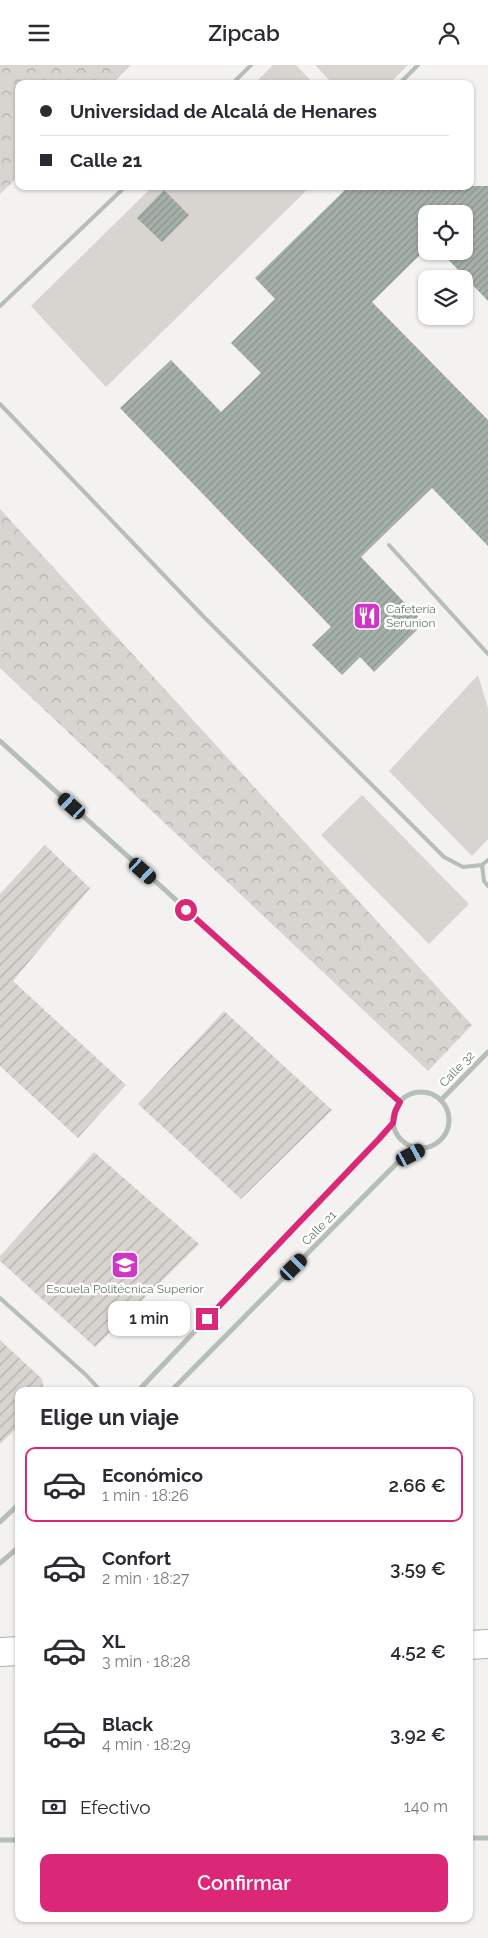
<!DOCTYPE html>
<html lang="es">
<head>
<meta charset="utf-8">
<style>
  :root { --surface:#fff; --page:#f7f7f7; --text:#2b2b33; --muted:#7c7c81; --line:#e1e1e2; --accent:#db2777 }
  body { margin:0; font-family:Raleway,sans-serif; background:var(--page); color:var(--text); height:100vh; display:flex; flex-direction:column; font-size:19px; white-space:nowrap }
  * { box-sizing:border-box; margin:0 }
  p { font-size:16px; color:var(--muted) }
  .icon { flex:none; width:28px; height:28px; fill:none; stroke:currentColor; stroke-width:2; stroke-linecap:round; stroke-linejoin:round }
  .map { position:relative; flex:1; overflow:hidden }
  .drawer { position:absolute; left:15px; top:1322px; width:458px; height:535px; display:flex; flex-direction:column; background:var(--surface); border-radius:10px; box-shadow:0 1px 4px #0004 }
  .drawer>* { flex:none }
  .banner { position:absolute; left:15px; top:15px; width:459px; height:110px; border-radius:10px; box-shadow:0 1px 4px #0004; display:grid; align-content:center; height:110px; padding:0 25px; background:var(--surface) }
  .fabs { position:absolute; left:418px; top:140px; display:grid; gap:10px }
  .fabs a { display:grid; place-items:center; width:55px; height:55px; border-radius:10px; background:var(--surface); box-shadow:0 1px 4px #0004; font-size:25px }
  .end { position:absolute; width:22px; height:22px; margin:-11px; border:6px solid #db2777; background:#fff; box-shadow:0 0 0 2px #fff }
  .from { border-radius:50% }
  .bubble { position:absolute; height:35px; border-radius:10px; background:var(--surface); box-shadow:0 1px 4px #0004; font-size:16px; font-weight:600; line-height:35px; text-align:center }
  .car { position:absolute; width:15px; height:30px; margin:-15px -8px; border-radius:6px; box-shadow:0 0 4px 1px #0007; background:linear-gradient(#222 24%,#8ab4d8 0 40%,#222 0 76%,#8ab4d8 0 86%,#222 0) }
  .banner b { display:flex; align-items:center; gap:18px; height:48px; font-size:19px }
  .banner b+b { border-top:1px solid var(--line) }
  .banner i { width:12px; height:12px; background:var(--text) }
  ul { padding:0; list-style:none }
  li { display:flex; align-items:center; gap:15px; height:75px; margin:0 10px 8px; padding:0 15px; border:2px solid transparent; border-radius:10px }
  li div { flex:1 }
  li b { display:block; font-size:19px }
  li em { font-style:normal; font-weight:600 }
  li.on { border-color:var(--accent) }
  li>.icon { width:45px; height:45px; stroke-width:1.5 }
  h2 { padding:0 25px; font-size:22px; line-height:60px }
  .pay { display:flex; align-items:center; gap:12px; height:55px; padding:0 25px; font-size:19px }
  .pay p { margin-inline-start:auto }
  .button { display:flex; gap:10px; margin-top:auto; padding:10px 25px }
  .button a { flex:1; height:58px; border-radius:10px; background:var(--accent); color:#fff; font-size:20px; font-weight:600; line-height:58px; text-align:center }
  header { display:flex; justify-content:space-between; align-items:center; height:65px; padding:0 25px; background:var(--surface); font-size:22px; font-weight:600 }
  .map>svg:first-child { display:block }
  .grass { fill:#d8d4d0 }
  .forest { fill:url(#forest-crowns) }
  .garden { fill:url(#garden-furrows) }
  .building { fill:url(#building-hatch) }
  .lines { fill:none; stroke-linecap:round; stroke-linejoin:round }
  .secondary-casing { stroke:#a9b3ac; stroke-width:30 }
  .lane { stroke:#b6beb8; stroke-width:4 }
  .street { stroke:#b6beb8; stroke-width:5 }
  .secondary { stroke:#fff; stroke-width:28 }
  .route { stroke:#db2777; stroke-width:6 }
  .labels { text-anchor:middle; stroke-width:5; stroke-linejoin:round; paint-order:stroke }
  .poi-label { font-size:12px; fill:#627968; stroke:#fff; text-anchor:start }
  .street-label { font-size:12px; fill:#627968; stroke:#fff }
</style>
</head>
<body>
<header><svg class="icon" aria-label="menu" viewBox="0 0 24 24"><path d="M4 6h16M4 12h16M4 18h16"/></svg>Zipcab<svg class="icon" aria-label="person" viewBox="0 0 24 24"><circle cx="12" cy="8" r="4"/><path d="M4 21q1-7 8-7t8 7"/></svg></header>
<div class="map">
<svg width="488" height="1873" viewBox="0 0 488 1873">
  <defs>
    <pattern id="forest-crowns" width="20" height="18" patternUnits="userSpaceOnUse" patternTransform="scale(1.25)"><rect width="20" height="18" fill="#d8d4d0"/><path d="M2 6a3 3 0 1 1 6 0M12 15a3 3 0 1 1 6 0" fill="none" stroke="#b3b1ad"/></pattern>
    <pattern id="garden-furrows" width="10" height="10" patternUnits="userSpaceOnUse" patternTransform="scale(1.25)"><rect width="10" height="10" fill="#d8d4d0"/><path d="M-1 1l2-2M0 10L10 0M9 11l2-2" fill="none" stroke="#b3b1ad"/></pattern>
    <pattern id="building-hatch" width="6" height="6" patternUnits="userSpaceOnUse" patternTransform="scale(1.25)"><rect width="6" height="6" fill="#a5b0a8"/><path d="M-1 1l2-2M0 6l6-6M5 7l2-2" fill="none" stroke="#8a948d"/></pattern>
  </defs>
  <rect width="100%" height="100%" fill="#f4f1f1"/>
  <path class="grass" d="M273 0H296L314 19H254Z
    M315 0H408L389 19H333Z
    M153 121H311L106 322 31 241Z
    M478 610 488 643V774L472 791 389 706Z
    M362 730 469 839 429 879 321 770Z"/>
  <path class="forest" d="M0 0H131L112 19H19V111L0 129Z
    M0 444 472 960 428 1006 0 603Z"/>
  <path class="garden" d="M45 780 90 823 13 916 126 1020 78 1073 0 1001V829Z
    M224 946 332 1045 241 1134 138 1039Z
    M94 1087 199 1179 95 1282 0 1196V1191Z
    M0 1275 42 1314 44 1326H19V1361L0 1379Z"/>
  <path class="building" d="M349 121H488V236L440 186H464V149H426V184L372 237 488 355V481L432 423 361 492 424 558 374 607 360 592 342 610 312 580 331 562 120 343 171 295 221 347 261 308 231 278 275 234 255 213Z
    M164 125 189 150 162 177 137 153Z"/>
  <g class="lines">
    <g class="secondary-casing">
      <path id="secondary" d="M469 1580 488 1579
        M0 1587 19 1586"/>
    </g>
    <path class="lane" d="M232 19 251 0
      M399 19 418 0
      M0 241 126 121
      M0 339 203 551 444 792 463 802 482 800
      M389 480 488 589
      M488 795 482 800 484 816 488 821
      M0 1233 86 1310 101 1326"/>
    <path class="street" d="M0 676 400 1037
      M393 1055a28 28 0 1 1 56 0a28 28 0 1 1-56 0Z
      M441 1035 488 987
      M138 1326 393 1058
      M171 1326 399 1096 422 1083
      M0 1457 19 1439
      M0 1498 19 1482
      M469 1773H488
      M0 1775H19"/>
    <use href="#secondary" class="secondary"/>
  </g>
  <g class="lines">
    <path class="route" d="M186 845 400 1037 395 1047 393 1058 379 1074 207 1254"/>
  </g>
  <defs>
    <g id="restaurant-square" transform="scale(1.4375)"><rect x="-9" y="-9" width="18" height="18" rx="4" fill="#cf36c8" stroke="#fff"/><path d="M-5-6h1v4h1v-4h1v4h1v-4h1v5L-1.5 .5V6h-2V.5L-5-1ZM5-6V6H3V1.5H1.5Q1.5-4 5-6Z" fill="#fff"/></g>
    <g id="university-square" transform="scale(1.4375)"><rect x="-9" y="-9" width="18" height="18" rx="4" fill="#cf36c8" stroke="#fff"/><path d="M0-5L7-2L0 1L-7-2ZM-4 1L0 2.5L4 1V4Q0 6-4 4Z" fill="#fff"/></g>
  </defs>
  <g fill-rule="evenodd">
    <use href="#restaurant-square" x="367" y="551"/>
    <use href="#university-square" x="125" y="1200"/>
  </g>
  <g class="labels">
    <g class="poi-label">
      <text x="386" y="548">Cafetería<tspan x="386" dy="14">Serunion</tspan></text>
      <text x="125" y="1228" text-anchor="middle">Escuela Politécnica Superior</text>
    </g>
    <g class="street-label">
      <text transform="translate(457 1004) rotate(-46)" y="4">Calle 32</text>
      <text transform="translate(319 1163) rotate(-45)" y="4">Calle 21</text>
    </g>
  </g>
</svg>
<div class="fabs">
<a><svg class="icon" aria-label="locate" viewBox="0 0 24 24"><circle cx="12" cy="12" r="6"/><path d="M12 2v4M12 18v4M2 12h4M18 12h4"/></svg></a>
<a><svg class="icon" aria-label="layers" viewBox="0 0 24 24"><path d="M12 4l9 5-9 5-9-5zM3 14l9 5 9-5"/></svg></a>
</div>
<i class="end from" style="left:186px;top:845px"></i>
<i class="end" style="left:207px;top:1254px"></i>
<div class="bubble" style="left:108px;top:1236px;width:82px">1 min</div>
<i class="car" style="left:72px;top:741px;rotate:312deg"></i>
<i class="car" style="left:143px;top:806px;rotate:132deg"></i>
<i class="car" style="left:411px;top:1090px;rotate:62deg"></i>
<i class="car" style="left:294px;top:1202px;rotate:45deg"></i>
<div class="banner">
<b><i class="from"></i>Universidad de Alcalá de Henares</b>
<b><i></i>Calle 21</b>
</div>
<section class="drawer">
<h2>Elige un viaje</h2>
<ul>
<li class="on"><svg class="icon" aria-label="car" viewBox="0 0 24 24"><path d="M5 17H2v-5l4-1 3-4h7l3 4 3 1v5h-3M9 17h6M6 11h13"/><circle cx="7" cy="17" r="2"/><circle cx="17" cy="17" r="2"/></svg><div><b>Económico</b><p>1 min · 18:26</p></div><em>2.66 €</em></li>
<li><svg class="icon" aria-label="car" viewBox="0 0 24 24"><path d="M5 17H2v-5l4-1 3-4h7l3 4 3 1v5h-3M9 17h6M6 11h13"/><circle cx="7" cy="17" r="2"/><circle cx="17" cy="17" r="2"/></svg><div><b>Confort</b><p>2 min · 18:27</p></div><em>3.59 €</em></li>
<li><svg class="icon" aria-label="car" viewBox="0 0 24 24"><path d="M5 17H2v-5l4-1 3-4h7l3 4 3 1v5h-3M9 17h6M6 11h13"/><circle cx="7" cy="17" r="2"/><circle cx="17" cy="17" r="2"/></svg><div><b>XL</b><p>3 min · 18:28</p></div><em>4.52 €</em></li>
<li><svg class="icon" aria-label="car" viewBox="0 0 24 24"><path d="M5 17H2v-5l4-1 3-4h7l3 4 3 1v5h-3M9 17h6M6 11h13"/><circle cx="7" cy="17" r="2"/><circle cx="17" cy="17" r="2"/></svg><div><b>Black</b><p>4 min · 18:29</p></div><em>3.92 €</em></li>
</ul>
<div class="pay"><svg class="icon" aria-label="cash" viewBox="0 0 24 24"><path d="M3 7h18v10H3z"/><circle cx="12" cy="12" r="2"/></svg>Efectivo<p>140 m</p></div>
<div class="button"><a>Confirmar</a></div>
</section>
</div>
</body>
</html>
